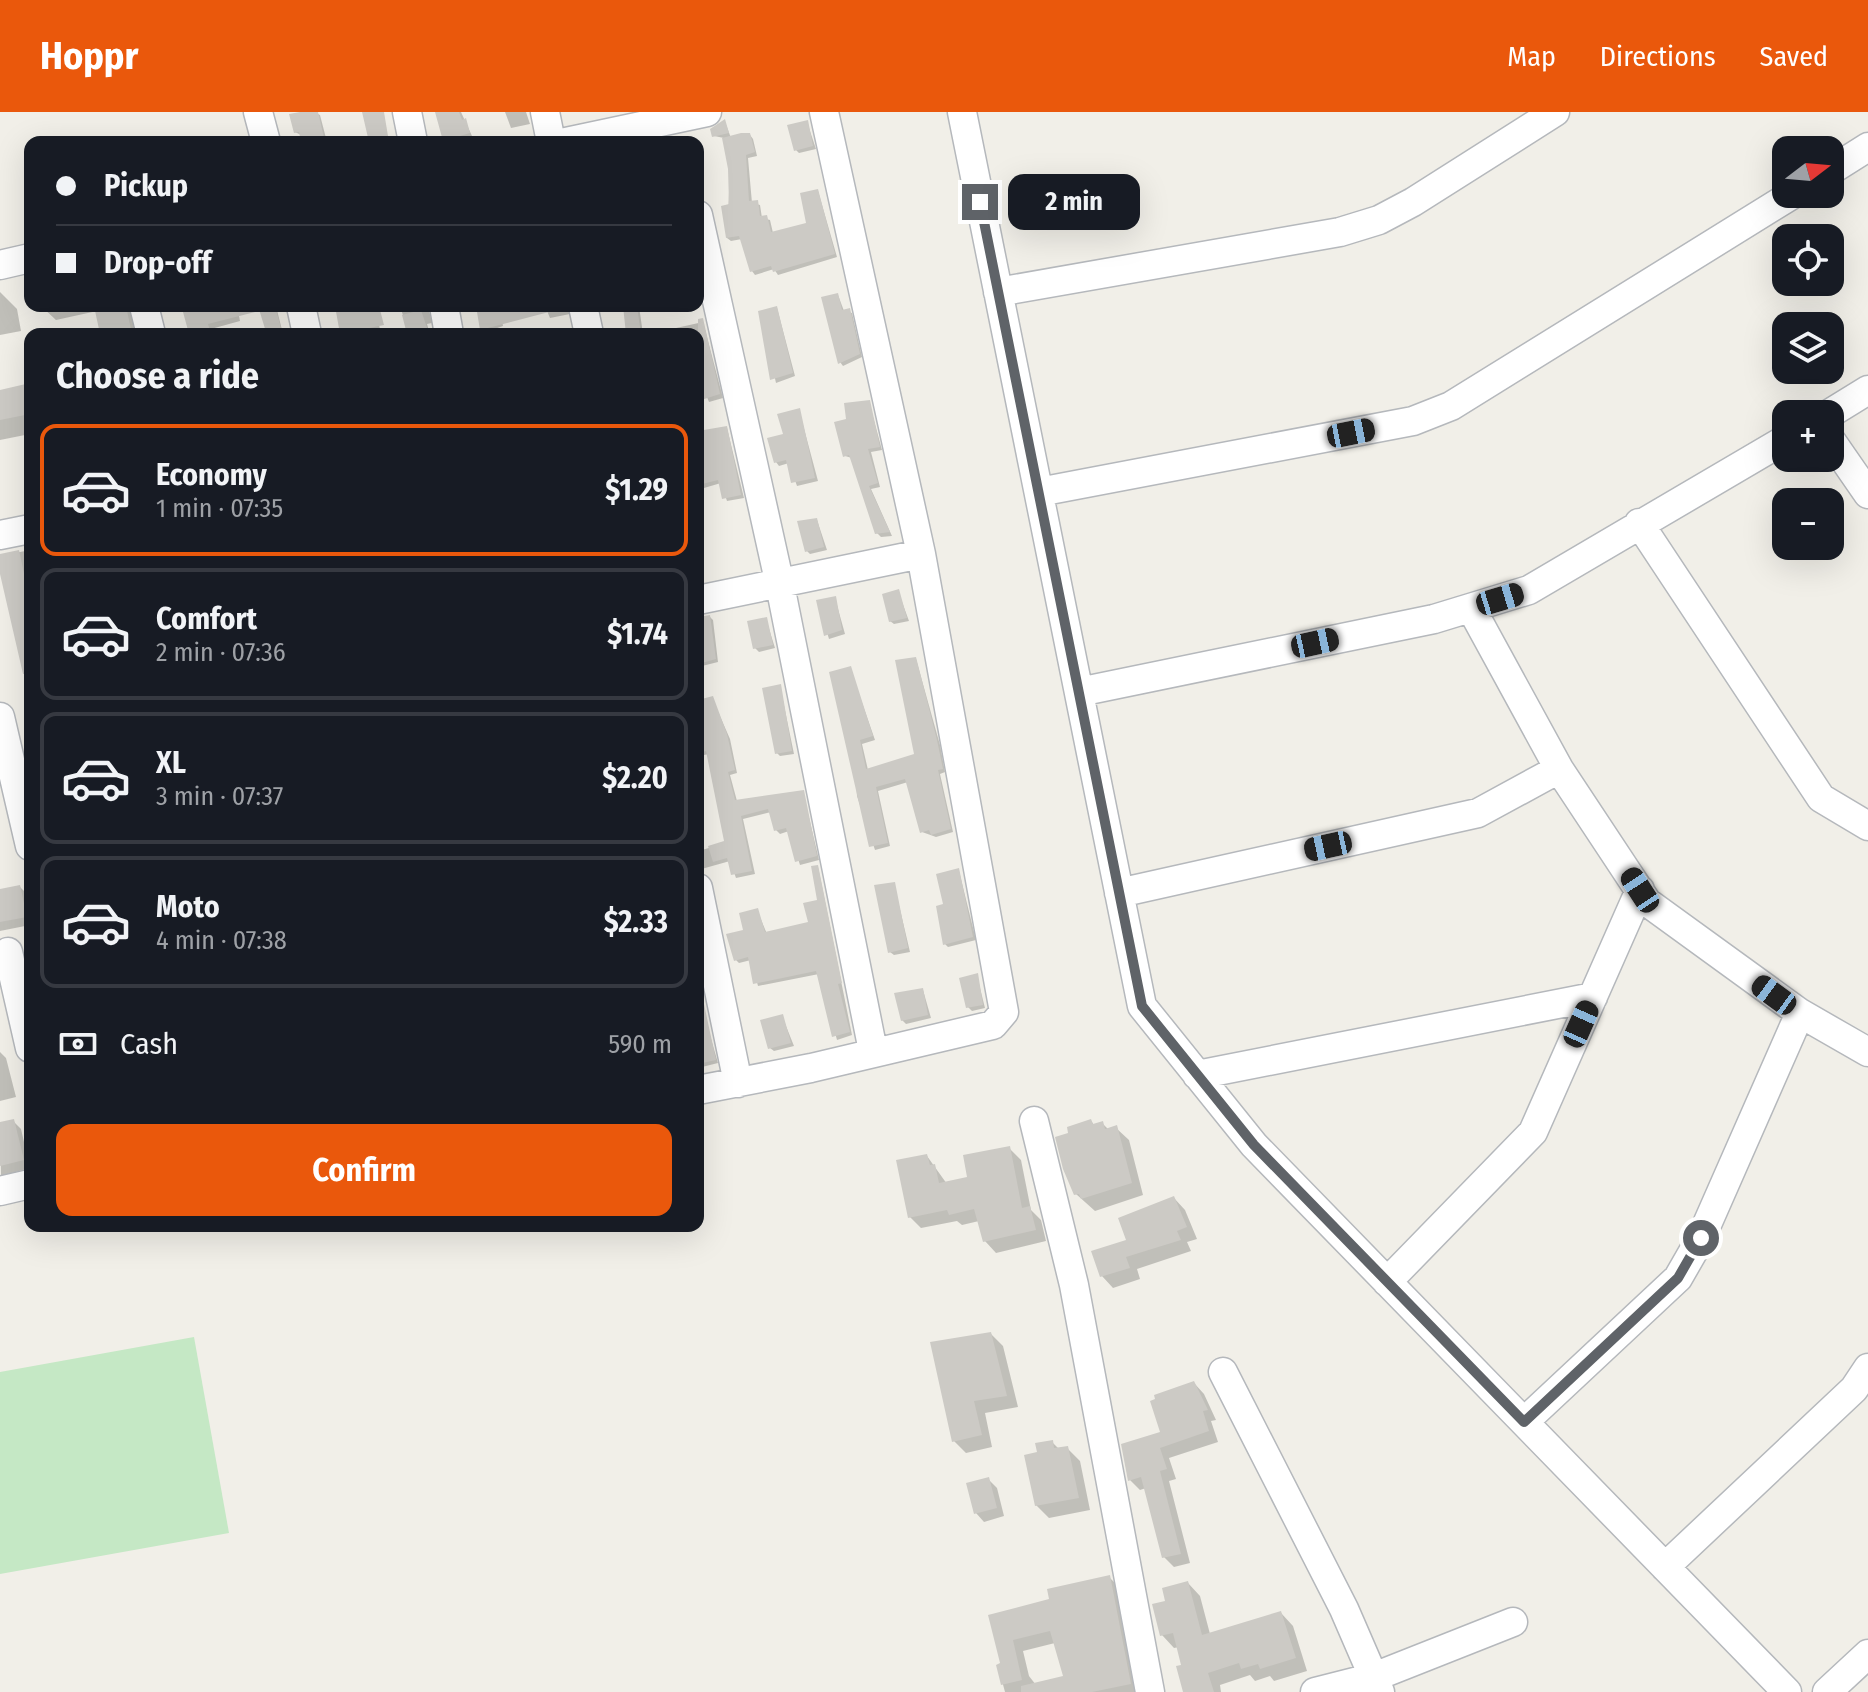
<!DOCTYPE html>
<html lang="en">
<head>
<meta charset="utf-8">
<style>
  :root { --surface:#171b24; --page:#20242c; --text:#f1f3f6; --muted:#9ea1a6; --line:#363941; --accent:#ea580c }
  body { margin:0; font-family:"Fira Sans Condensed",sans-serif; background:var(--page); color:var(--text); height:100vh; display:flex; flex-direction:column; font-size:30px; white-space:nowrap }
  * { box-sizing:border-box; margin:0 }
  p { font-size:26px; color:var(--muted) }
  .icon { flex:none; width:44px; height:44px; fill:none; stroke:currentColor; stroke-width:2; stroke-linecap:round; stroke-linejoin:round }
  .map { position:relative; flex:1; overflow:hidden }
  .panel { position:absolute; left:24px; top:216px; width:680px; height:904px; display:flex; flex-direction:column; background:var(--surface); border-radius:16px; box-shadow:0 8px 32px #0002 }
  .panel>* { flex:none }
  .top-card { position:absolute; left:24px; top:24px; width:680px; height:176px; border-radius:16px; box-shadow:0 8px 32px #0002; display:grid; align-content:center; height:176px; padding:0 32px; background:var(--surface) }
  .needle { width:52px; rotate:74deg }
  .controls { position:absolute; left:1772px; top:24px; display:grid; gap:16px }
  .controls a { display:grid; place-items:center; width:72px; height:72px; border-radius:16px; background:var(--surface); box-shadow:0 8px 32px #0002; font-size:40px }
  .end { position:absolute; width:36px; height:36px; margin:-18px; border:10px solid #5f6368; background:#fff; box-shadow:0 0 0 4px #fff }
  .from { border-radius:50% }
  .bubble { position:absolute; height:56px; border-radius:16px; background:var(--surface); box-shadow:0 8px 32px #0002; font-size:26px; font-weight:700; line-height:56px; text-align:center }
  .car { position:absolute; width:24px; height:48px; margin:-24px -12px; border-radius:10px; box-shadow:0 0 6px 2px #0007; background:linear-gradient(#222 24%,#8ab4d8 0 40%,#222 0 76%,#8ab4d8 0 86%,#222 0) }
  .top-card b { display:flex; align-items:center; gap:28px; height:76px; font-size:30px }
  .top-card b+b { border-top:2px solid var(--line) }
  .top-card i { width:20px; height:20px; background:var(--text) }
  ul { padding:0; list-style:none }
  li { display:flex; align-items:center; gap:24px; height:132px; margin:0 16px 12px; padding:0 16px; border:4px solid var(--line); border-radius:16px }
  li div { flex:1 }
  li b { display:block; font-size:30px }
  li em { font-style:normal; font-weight:700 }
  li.selected { border-color:var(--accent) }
  li>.icon { width:72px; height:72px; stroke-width:1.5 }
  h2 { padding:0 32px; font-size:36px; line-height:96px }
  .pay { display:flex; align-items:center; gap:20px; height:88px; padding:0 32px; font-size:30px }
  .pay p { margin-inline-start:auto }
  .primary-button { display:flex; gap:16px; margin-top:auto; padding:16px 32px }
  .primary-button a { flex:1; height:92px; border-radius:16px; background:var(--accent); color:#fff; font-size:32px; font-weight:700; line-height:92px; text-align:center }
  header { display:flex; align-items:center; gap:48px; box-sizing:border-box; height:112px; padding:0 40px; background:var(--accent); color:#fff }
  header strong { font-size:38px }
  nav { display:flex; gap:44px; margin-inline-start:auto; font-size:28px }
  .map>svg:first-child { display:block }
  .green { fill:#c5e8c5 }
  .shadow { fill:#0003; fill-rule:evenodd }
  .building { fill:#cccac5 }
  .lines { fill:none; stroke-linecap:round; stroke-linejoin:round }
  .minor-casing { stroke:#b5b8bc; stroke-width:31 }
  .minor { stroke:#fff; stroke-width:28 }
  .route { stroke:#5f6368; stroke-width:10 }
</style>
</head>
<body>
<header>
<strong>Hoppr</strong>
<nav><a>Map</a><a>Directions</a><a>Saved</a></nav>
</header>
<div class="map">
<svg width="1868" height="1580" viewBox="0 0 1868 1580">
  <rect width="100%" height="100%" fill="#f1efe8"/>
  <path class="green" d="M194 1225 229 1421 0 1462V1260Z"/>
  <path class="shadow" d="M314 0 320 3 327 30H303L301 23 295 20Z
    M437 0H461L472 24 447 30Z
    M505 0H526L530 12 511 16Z
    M725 10 731 26 750 23 753 27 757 44 748 46 752 91 760 93 762 106 770 108 773 121 808 112 818 79 837 145 778 163 774 157 755 163 752 159 742 127 731 129 727 126 730 57 724 26 714 24Z
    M807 10 816 37 799 41 796 38Z
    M0 180 17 197 21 219 0 223Z
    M838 183 844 199 852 201 862 245 843 254 840 250Z
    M41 194H138L144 222H102L97 199 56 208Z
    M212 194H237L240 209 211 217 213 222H190Z
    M260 194H276L283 222H267Z
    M336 194H375L381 222H343Z
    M400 194H428L432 211 427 212 430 222H409Z
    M477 194H499L503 214 486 220Z
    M545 194H571L570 202 550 206Z
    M625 194H639L643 222H628Z
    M777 196 795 264 776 271 760 200Z
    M703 210 723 286 709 290 698 263V222H649Z
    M30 273V322L0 328V280Z
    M869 290 882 338 871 340 880 375 871 377 892 424 881 425 877 421 852 346 845 344 848 309Z
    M799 298 818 369 797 374 789 351 779 354 776 350Z
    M727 316 744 386 727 389 721 371 704 376 698 362V321Z
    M817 408 827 438 810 442 807 439Z
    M30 438V590L0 453V444Z
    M898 479 909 509 894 512 890 509Z
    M835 486 845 522 829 527 818 490Z
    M698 505H710L713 508 718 550 698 555Z
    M766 507 775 536 759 540 755 536Z
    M916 547 940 633 945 660 940 662 953 720 936 725 922 720 908 670 878 679 890 734 875 738 857 684 850 556 875 628 862 632 868 658 916 643Z
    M780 574 794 642 780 644 777 641Z
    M712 586 730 627 737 661 730 663 737 689 803 680 819 748 800 753 789 719 780 722 776 718 771 700 743 707 755 762 736 766 730 749 698 758V739L727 731 709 642 704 643 698 631V590Z
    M818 755 852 923 837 928 819 862 758 874 751 848 739 851 736 848 757 798 767 822 810 812 820 789Z
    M959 759 976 828 948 835 945 832 946 794Z
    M894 772 910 840 894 843 890 840Z
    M20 775 28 783 30 813 0 819V779Z
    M698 858 702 883 698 884Z
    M977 864 985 896 972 899 968 895Z
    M923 878 931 906 906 912 902 908Z
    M782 904 794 934 774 939 770 936Z
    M709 920 718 951 702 955 698 949V923Z
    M0 940 6 946 16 985 0 989Z
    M13 1009 21 1017 30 1056 1 1064 0 1012Z
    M1091 1009 1095 1014 1102 1011 1109 1018 1116 1016 1129 1028 1143 1083 1095 1099 1076 1082Z
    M1009 1036 1021 1048 1031 1098 1041 1108 1046 1129 996 1141 985 1129 979 1109 962 1113 957 1109 921 1116 910 1105 927 1044 947 1072 970 1066Z
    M1174 1086 1185 1098 1197 1127 1187 1130 1191 1139 1137 1157 1140 1167 1113 1176 1102 1164 1129 1129Z
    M991 1222 1003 1234 1018 1295 985 1301 992 1335 966 1341 954 1329Z
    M1194 1271 1204 1282 1216 1308 1211 1309 1218 1330 1169 1346 1176 1367 1169 1369 1190 1451 1174 1455 1164 1445 1146 1376 1140 1378 1130 1368Z
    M1052 1330 1059 1337 1067 1336 1080 1349 1090 1398 1049 1406 1036 1393 1039 1342Z
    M989 1368 997 1376 1004 1404 984 1410 976 1401Z
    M1109 1465 1120 1476 1140 1580H1005L998 1554 1003 1553 990 1504 1051 1489ZM1055 1531 1065 1566 1036 1573 1029 1564 1023 1539Z
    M1188 1471 1200 1484 1210 1522 1281 1501 1293 1514 1307 1559 1274 1569 1270 1564 1255 1569 1250 1563 1220 1573 1221 1580H1185L1179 1535 1174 1536 1162 1523 1168 1491Z"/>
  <path class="building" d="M300 0H318L325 30H301L299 20 294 21 289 2Z
    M362 0H384L389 30H369Z
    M435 0H459L462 8 466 6 470 21 443 29Z
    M725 7 729 21 712 25 710 17Z
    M808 8 813 34 794 39 787 13Z
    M741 21H750L755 40 746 43 749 89 758 88 760 104 767 103 771 120 806 111 800 81 818 77 835 142 773 160 771 154 750 160 739 124 726 126 721 94 729 92 728 57 722 26Z
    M838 181 842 198 850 196 860 242 838 252 821 185Z
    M94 194H126L132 222H100Z
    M206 194H258L259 199 208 212 211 222H189L183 200Z
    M258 194H275L281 216 266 220Z
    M335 194H379L384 213 340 222Z
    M476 194H548L549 200 480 218Z
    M623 194H637L641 222H626Z
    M777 194 793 261 770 268 758 199Z
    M421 198 429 222H407L402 203Z
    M703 206 720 282 698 289V207Z
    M30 271V302L0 308V278Z
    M870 288 880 335 868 337 878 371 869 374 890 420 875 422 849 343 843 345 834 310 846 307 844 291Z
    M800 296 815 366 791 371 786 348 774 351 767 326 783 322 777 302Z
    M727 314 741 383 722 387 718 368 698 373V319Z
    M817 406 824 435 805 440 797 409Z
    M19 438 30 490V561L23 562 0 462V442Z
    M899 477 907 506 889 510 882 482Z
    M836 484 842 518 824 524 816 488Z
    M710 503 716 547 698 552V505Z
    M767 505 773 533 753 537 747 509Z
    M916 545 937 628 943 657 938 658 951 717 931 723 929 718 920 721 905 667 876 675 888 731 869 735 829 560 851 554 873 624 860 628 866 657 914 642 895 548Z
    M781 572 792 639 775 642 762 576Z
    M713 584 727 622 735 658 728 660 735 688 804 678 817 744 795 750 786 716 774 719 768 697 741 704 752 759 731 763 727 746 713 750 708 734 724 729 706 639 698 641V588Z
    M818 753 842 871 838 872 850 920 832 925 816 859 753 872 748 845 734 849 726 822 743 818 739 801 758 796 765 820 808 810 803 791 817 788 811 754Z
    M959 756 973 825 943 833 936 794 943 792 936 762Z
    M895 770 908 836 888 841 874 773Z
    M20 773 27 805 0 810V777Z
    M978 861 983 893 966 896 959 866Z
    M923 876 928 903 901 909 894 881Z
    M698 892H704L716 948 698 952Z
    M783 902 791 931 768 937 760 908Z
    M14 1007 24 1048 0 1054V1010Z
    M1091 1007 1093 1012 1103 1009 1105 1017 1117 1013 1132 1071 1081 1087 1079 1082 1074 1083 1063 1057 1055 1025 1068 1021 1067 1015Z
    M1010 1034 1022 1096 1030 1094 1036 1118 983 1130 974 1097 949 1103 947 1098 908 1106 896 1048 927 1042 930 1053 935 1052 939 1071 967 1065 963 1043Z
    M1174 1084 1187 1115 1177 1119 1181 1128 1126 1145 1130 1156 1100 1165 1091 1139 1126 1128 1118 1106Z
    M991 1220 1007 1284 974 1289 982 1323 952 1330 930 1230Z
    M1194 1269 1208 1298 1203 1299 1209 1319 1160 1336 1167 1357 1160 1359 1181 1442 1162 1446 1141 1365 1128 1369 1121 1332 1160 1320 1150 1289 1155 1287 1154 1283Z
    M1053 1328 1054 1336 1068 1334 1079 1386 1035 1394 1024 1343 1037 1340 1035 1331Z
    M989 1365 997 1396 974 1402 966 1371Z
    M1110 1463 1131 1572 1092 1580H1021V1574L1063 1564 1050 1519 1013 1528 1022 1568 1001 1573 996 1553 1000 1551 988 1503 1049 1487 1047 1477Z
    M1188 1469 1202 1523 1281 1499 1296 1546 1260 1557 1258 1552 1241 1557 1239 1551 1208 1561 1214 1580H1183L1176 1554 1181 1553 1173 1521 1160 1524 1152 1492 1165 1489 1162 1476Z"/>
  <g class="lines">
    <g class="minor-casing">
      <path id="minor" d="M258 0 266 30
        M407 0 413 30
        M545 0 551 30
        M962 0 1142 894 1254 1033 1787 1580
        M566 30 707 0
        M1830 59 1868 35
        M698 103 780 473 873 939
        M0 153 30 146
        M998 180 1340 120 1379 108 1413 90 1555 0
        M144 194 151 222
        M301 194 307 222
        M444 194 449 222
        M583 194 589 222
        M1829 302 1868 278
        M1830 327 1868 382
        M1039 380 1413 309 1451 294 1793 82
        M1639 411 1821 686 1868 714
        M0 423 30 417
        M698 488 921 442
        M1471 496 1559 657 1647 790 1800 901 1868 940
        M1079 580 1434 507 1529 478 1786 327
        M0 605 30 734
        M698 776 738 971
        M1119 781 1478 701 1559 657
        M8 840 30 936
        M1197 963 1593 885
        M698 978 811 956 993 913 1004 900 921 442 824 0
        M1034 1009 1074 1173 1150 1580
        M0 1079 30 1072
        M1387 1170 1533 1020 1640 778
        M1223 1260 1344 1497 1380 1580
        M1524 1310 1678 1166 1701 1126 1800 901
        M1665 1455 1854 1277 1868 1256
        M1315 1580 1374 1565 1513 1510
        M1827 1580 1868 1542"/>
    </g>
    <use href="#minor" class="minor"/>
  </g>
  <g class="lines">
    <path class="route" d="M980 90 1142 894 1254 1033 1524 1310 1678 1166 1701 1126"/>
  </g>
</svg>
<div class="controls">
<a><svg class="needle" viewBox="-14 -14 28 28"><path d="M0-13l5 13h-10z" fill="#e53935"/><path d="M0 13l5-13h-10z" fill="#9ea1a6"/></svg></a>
<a><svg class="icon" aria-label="locate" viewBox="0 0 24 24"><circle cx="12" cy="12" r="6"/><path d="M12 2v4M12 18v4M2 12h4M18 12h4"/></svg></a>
<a><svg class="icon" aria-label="layers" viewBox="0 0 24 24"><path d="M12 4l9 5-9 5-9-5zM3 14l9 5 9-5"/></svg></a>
<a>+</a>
<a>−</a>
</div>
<i class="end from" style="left:1701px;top:1126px"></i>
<i class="end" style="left:980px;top:90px"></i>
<div class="bubble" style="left:1008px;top:62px;width:132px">2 min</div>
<i class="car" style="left:1351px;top:321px;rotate:79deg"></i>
<i class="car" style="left:1500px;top:487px;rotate:73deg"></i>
<i class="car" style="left:1315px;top:531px;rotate:78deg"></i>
<i class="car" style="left:1328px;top:734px;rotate:258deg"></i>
<i class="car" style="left:1640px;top:778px;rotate:327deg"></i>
<i class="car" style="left:1774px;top:883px;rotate:306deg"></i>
<i class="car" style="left:1581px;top:912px;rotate:24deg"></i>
<div class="top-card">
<b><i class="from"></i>Pickup</b>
<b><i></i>Drop-off</b>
</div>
<section class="panel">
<h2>Choose a ride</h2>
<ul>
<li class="selected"><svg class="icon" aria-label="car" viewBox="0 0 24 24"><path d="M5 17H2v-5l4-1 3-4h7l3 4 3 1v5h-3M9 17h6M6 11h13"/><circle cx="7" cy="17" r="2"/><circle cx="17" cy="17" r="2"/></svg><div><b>Economy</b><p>1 min · 07:35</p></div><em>$1.29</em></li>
<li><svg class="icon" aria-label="car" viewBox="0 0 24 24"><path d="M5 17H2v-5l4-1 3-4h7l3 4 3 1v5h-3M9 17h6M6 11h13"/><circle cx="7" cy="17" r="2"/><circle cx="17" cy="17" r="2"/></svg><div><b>Comfort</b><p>2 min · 07:36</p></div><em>$1.74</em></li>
<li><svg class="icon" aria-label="car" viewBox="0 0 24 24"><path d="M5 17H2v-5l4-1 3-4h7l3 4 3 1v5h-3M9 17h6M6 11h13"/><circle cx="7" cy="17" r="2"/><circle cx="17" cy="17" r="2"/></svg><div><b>XL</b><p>3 min · 07:37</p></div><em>$2.20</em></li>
<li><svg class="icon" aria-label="car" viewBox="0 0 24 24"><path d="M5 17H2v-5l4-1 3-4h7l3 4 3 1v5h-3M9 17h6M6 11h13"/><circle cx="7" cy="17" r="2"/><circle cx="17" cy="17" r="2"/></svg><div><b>Moto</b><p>4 min · 07:38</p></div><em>$2.33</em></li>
</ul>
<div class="pay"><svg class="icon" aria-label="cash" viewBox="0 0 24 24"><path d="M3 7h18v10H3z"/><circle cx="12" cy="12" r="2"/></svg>Cash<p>590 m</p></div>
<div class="primary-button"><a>Confirm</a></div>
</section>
</div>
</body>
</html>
